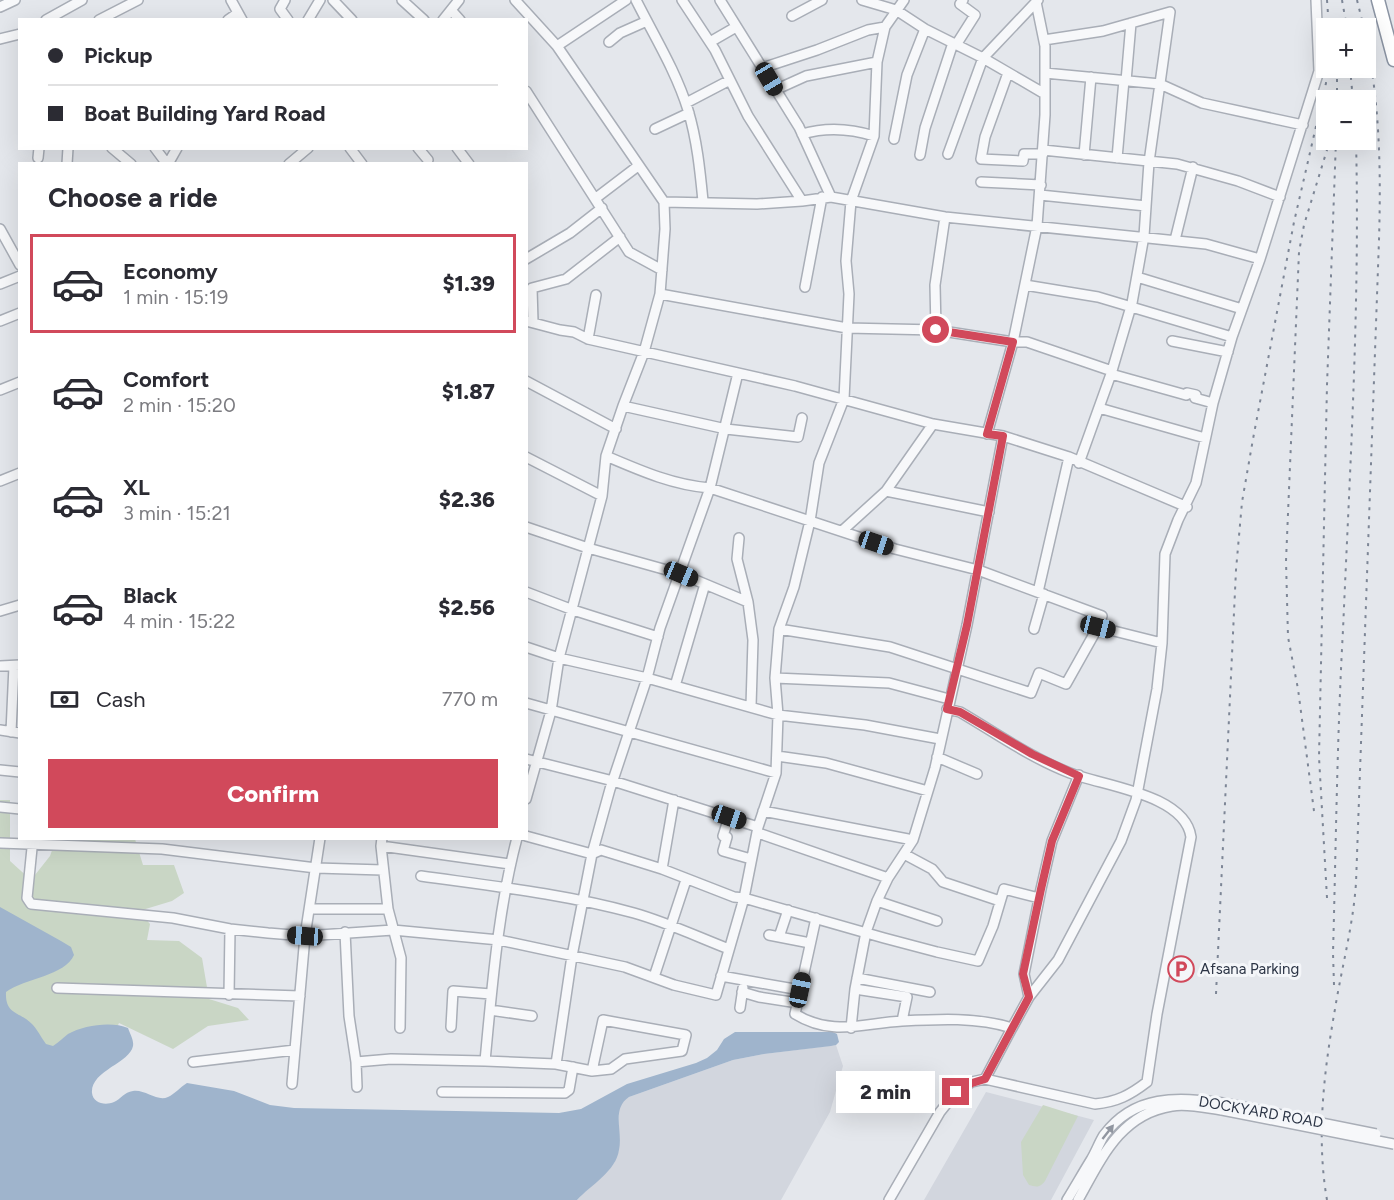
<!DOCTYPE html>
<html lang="en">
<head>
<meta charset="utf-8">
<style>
  :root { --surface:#fff; --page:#f7f7f7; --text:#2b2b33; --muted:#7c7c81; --line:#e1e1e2; --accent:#d1495b }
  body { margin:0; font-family:Figtree,sans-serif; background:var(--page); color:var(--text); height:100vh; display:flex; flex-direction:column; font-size:22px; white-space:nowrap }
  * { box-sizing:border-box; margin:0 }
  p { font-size:20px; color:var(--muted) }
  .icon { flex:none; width:33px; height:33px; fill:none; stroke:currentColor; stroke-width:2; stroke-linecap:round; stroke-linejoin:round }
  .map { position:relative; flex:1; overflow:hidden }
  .side { position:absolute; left:18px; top:162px; width:510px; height:678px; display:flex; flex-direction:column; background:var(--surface); border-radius:0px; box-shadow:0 6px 24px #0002 }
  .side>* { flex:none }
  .banner { position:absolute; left:18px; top:18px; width:510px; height:132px; border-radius:0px; box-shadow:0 6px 24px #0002; display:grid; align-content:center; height:132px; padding:0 30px; background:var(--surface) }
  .buttons { position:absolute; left:1316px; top:18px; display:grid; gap:12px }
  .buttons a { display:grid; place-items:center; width:60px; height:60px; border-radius:0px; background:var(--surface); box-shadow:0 6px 24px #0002; font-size:30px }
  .end { position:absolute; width:27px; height:27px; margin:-14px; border:8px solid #d1495b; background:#fff; box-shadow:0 0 0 3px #fff }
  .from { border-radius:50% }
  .bubble { position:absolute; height:42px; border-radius:0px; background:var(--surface); box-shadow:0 6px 24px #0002; font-size:20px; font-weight:800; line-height:42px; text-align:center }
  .car { position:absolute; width:18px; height:36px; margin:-18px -9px; border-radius:8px; box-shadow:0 0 4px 2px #0007; background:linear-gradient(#222 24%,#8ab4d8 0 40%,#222 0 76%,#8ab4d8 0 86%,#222 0) }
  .banner b { display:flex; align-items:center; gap:21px; height:57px; font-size:22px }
  .banner b+b { border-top:2px solid var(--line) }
  .banner i { width:15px; height:15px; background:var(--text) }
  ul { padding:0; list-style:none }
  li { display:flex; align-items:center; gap:18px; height:99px; margin:0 12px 9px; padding:0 18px; border:3px solid transparent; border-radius:0px }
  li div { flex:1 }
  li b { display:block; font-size:22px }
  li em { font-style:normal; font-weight:800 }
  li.selected { border-color:var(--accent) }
  li>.icon { width:54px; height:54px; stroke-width:1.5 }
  h2 { padding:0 30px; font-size:27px; line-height:72px }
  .pay { display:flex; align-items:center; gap:15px; height:66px; padding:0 30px; font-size:22px }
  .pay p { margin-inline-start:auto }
  .action { display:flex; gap:12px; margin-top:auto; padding:12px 30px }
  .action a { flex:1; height:69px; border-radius:0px; background:var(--accent); color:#fff; font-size:24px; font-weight:800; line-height:69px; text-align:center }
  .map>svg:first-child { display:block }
  .built { fill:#d2d6de }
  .green { fill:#c9d6c5 }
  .water { fill:#9fb4cc }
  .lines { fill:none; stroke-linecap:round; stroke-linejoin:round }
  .minor-casing { stroke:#a9aeb7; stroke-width:12 }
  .highway-casing { stroke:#8b94a3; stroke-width:15 }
  .minor { stroke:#f7f8fa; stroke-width:9 }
  .highway { stroke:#fff; stroke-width:12 }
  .rail { stroke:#7d8696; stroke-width:2; stroke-dasharray:3 6; stroke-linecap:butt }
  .minor-bridge-casing { stroke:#a9aeb7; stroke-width:12; stroke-linecap:butt }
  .minor-bridge { stroke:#f7f8fa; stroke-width:9 }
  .oneway { fill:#9196a0 }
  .route { stroke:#d1495b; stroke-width:8 }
  .labels { text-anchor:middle; stroke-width:6; stroke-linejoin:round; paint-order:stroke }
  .poi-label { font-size:15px; fill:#2b3445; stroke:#f4f6f9; text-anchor:start }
  .street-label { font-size:15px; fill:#2b3445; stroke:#f4f6f9 }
</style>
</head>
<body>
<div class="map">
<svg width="1394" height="1200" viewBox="0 0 1394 1200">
  <rect width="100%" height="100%" fill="#e4e7ec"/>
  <path class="built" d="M836 1045 843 1066 830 1112 781 1200H577L614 1163 619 1150V1109L622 1101 629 1097 733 1060 764 1054Z
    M986 1092 1094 1120 1051 1200H924Z"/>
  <path class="green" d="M0 800H10V861L31 880 50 856 56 839H135L143 865H174L184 893 172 901 139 911 150 924 147 940 179 941 202 958 209 999 238 1008 249 1020 208 1026 173 1049 119 1023 106 1052 0 1065Z
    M1043 1105 1078 1116 1045 1181C1040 1188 1036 1187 1029 1185L1023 1175 1021 1142Z"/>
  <path class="water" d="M0 907 61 941 71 947 74 955C65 976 25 978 6 992 5 1015 19 1011 32 1024 37 1029 41 1037 46 1044L53 1046C59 1042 63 1038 68 1034 84 1025 112 1021 128 1028 130 1034 134 1040 133 1046 130 1063 90 1071 92 1093 93 1103 105 1106 114 1102 121 1099 124 1092 133 1091 145 1089 157 1102 168 1097 175 1094 180 1087 187 1083L234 1091 270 1105 294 1108 559 1113 581 1109 627 1084 696 1063 707 1058 717 1050 724 1039 735 1032H833L837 1034 839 1042 836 1045 831 1046 764 1054 733 1060 629 1097C611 1109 623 1131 619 1150 616 1171 591 1185 577 1200H0Z"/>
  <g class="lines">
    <g class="minor-casing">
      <path id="minor" d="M231 0 242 20
        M285 0 280 9 288 20
        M333 0 352 20
        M402 0 424 20
        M515 0 557 46 664 202 665 229 660 294 644 352 623 406 606 456 602 496 559 658 551 711 526 799
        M636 0C654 36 676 71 688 110 697 140 700 170 703 201
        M682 0 715 50 748 116 802 201
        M720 0 799 127 831 197
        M862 0 896 10 925 29 983 58 1045 94
        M0 7 15 0
        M451 10 460 20
        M792 16 822 0
        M46 20 82 0
        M99 20 138 0
        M228 20 238 13
        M308 20 320 0
        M443 20 459 0
        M0 39 20 34
        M1044 40 1103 31 1170 12 1149 162 1144 236 1132 303 1111 374 1079 463
        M609 42 620 33 647 21
        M710 42 736 27
        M956 45 975 15 960 4 963 0
        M557 46 626 0
        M762 68 817 50 868 30 885 27
        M1008 73 985 137 981 159 1023 161 1024 154H1043
        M1045 73 1160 84 1202 103 1303 125
        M1126 81 1131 23
        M775 90 806 76 877 62
        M526 91 629 252 662 270
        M686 103 730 80
        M655 129 689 113
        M802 134C826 127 849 128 874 136
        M894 139 907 75 925 29
        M112 148 131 164
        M155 148 167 164
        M350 148 362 164
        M418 148 428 160
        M457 148 469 164
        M1043 150 1177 164 1238 181 1280 197
        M948 154 983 58 1038 0
        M920 155 925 128 953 43
        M1084 155 1091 77
        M38 158 39 148
        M1117 158 1124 80
        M67 164 68 148
        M168 164 177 148
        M289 164 308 148
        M981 182 1041 185
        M1040 195 1146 206
        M596 198 638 166
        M664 202 757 204 802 201 831 197 945 217 1206 244 1260 259
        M0 229 20 265
        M1175 240 1193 167
        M526 259 570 233 602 208
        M1137 277 1242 309
        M0 284 20 276
        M1025 285 1098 297 1232 337
        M805 287 822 197
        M660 294 847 328 936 330 1013 342H1027L1112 371
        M0 321 20 313
        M526 321 560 330 574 332 588 339 795 386 933 424 1003 436 1069 457 1187 507
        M533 322 532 288 566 279 620 237
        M936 330 935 285 945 217
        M588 339 596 295
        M1172 341 1228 352
        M1111 374 1186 395 1187 393 1196 395 1195 398 1213 403
        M526 381 616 429
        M0 390 20 382
        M623 406 726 429 798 437 802 418
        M1099 408 1205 438
        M987 434 1013 342 1037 226 1045 115V46L1036 2
        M606 456C641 471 673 485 710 488L895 549 978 570 1102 616 1098 627 1162 643
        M526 457 602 496
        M0 481 20 473
        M886 491 989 512
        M526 527 588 548 681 574 748 602
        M842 531 886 491 933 424
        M739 538 737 559 748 602 753 640 751 706
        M526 592 573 610 658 637
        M1038 592 1069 457
        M0 611 20 605
        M779 629 890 647 1031 693 1039 673 1066 684 1098 627
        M1034 629 1044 594
        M526 647 559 658 647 678 778 715 865 725 940 739
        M0 666 20 665
        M775 678 889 683 949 699
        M675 686 705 584
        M526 703 776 773
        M0 730 20 733
        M11 732 14 666
        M777 756 826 763 928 791
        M937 757 977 774
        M526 759 613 781 758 827
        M0 770 20 772
        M0 807 20 809
        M763 811 913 840
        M729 817 723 836 727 837 723 851 751 859
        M758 833 888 878
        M526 836 592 854 601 850 662 869 734 897 744 898 884 938 937 952 978 961 993 926 1004 889 1039 898
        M33 838 27 898 31 904 173 918 230 929 268 933 305 936 393 930 499 940 625 967 674 985 716 995 744 898 758 827 776 773 778 715 775 678 779 629 794 587 810 521 819 463 844 399 849 294 846 261 851 201 874 136 877 62 885 27 904 0
        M382 838 381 846 388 909 401 958 400 1028
        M0 843 162 849 316 868 383 870
        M381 846 510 864
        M904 854 932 869 943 882 1000 901
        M662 869 674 800
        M421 876C492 886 565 894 634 913 666 922 698 937 729 949
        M877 901 937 921
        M310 909H388
        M816 918 795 1014C832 1037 863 1023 902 1021 939 1019 977 1017 1012 1028L1029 997 1058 960 1121 841 1136 800 1157 689 1162 643 1165 554 1178 520 1196 483 1213 403 1232 337 1260 259 1319 71 1316 0
        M345 932 349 1016 356 1062 357 1087
        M769 935 810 943
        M779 937 788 910
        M721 976 800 990
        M654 977 686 880
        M857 978 930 992
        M57 988 300 996
        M855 989 907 997 902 1021
        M742 992 759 997 798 1003
        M229 995 230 929
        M1029 997 1024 974 1041 889 1052 841 1079 775
        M740 1008 743 988
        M490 1010 532 1016
        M451 1027 453 991 491 994
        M851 1028 855 989 866 932 877 901 888 878 913 840 935 768 967 625 1003 436
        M485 1061C492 988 498 909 517 838
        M193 1062 295 1050
        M356 1062 391 1059 485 1061 556 1064 592 1071 611 1069 625 1059 682 1051 686 1035 603 1020 592 1071
        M556 1064 572 956 592 854 610 789 647 678 660 628 710 488 738 373
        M985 1079 1012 1028
        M292 1084 305 936 320 838
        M442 1092 565 1093 569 1090 573 1067
        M889 1200 940 1112 956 1092 972 1082 985 1079 1095 1104C1117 1102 1130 1095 1147 1082L1157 1014 1191 837C1185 794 1103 786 1070 773 1031 758 996 733 960 712L947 709
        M1067 1200C1075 1187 1083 1173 1091 1160 1096 1152 1099 1143 1104 1135 1135 1094 1177 1097 1223 1103
        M1078 1200C1101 1159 1120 1114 1172 1106 1187 1103 1207 1108 1222 1110"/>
    </g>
    <g class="highway-casing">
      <path id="highway" d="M1378 0 1394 60"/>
    </g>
    <use href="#minor" class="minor"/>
    <use href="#highway" class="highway"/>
    <path class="rail" d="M1327 0 1329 28
      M1342 0 1347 28
      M1357 0 1364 28
      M1350 68 1353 100
      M1337 100V68
      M1314 811 1298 689 1288 637 1286 561 1299 252 1304 225 1330 140
      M1327 898 1319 757 1327 385 1336 140
      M1334 985 1333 953C1336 845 1337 737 1343 630 1350 467 1360 303 1356 140
      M1216 994 1236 570 1242 502 1253 439 1294 222 1326 83 1327 68
      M1327 1200C1316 1137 1324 1071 1335 1009 1342 966 1353 926 1356 883L1379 240C1381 171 1380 101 1365 34"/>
    <g class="minor-bridge-casing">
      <path id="minor-bridge" d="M1223 1103 1376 1134
        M1222 1110 1394 1144"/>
    </g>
    <use href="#minor-bridge" class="minor-bridge"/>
  </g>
  <defs><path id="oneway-solid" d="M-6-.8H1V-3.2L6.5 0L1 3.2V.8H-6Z" transform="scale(1.5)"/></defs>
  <use class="oneway" href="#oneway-solid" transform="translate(1108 1132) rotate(-52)"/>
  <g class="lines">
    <path class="route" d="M936 330 1013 342 987 434 1003 436 967 625 947 709 960 712 1032 754 1079 776 1052 841 1041 889 1023 974 1029 997 985 1079 972 1083 956 1092"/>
  </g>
  <defs>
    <g id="parking-ring" transform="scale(1.35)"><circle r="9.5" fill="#f4f6f9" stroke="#d1495b" stroke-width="1.5"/><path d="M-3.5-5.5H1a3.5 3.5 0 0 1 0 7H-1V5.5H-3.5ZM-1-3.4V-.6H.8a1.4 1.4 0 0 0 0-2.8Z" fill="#d1495b"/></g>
  </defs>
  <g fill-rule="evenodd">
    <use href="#parking-ring" x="1181" y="969"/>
  </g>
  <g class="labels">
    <g class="poi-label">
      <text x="1200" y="974">Afsana Parking</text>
    </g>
    <g class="street-label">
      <text transform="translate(1261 1112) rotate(10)" y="5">DOCKYARD ROAD</text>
    </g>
  </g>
</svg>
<div class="buttons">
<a>+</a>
<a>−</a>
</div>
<i class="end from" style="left:936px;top:330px"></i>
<i class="end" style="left:956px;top:1092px"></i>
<div class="bubble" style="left:836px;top:1071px;width:99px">2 min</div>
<i class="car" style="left:769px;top:79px;rotate:149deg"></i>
<i class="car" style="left:876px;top:543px;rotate:109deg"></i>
<i class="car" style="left:681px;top:574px;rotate:113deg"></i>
<i class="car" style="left:1098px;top:627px;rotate:104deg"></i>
<i class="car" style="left:729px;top:817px;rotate:109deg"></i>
<i class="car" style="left:305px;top:936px;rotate:274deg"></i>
<i class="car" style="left:800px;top:990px;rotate:12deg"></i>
<div class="banner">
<b><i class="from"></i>Pickup</b>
<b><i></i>Boat Building Yard Road</b>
</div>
<section class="side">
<h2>Choose a ride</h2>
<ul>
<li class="selected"><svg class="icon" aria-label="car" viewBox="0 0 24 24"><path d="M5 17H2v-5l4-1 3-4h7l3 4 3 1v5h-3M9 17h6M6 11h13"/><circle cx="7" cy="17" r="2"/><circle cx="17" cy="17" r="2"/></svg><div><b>Economy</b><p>1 min · 15:19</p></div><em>$1.39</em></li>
<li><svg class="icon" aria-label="car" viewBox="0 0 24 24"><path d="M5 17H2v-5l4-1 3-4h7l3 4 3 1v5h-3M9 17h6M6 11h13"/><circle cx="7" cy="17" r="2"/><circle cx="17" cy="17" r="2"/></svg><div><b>Comfort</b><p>2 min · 15:20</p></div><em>$1.87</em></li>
<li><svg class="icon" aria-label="car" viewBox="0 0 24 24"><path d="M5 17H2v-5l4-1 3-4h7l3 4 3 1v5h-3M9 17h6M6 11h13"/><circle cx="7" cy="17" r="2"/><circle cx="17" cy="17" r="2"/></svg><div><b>XL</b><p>3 min · 15:21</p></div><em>$2.36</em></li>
<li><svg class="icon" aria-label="car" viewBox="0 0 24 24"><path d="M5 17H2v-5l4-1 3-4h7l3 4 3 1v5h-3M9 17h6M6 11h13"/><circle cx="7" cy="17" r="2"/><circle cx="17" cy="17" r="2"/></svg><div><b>Black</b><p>4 min · 15:22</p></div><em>$2.56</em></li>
</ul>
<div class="pay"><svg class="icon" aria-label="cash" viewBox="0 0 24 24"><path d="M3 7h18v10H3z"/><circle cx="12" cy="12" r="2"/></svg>Cash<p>770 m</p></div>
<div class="action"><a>Confirm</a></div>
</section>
</div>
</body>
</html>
